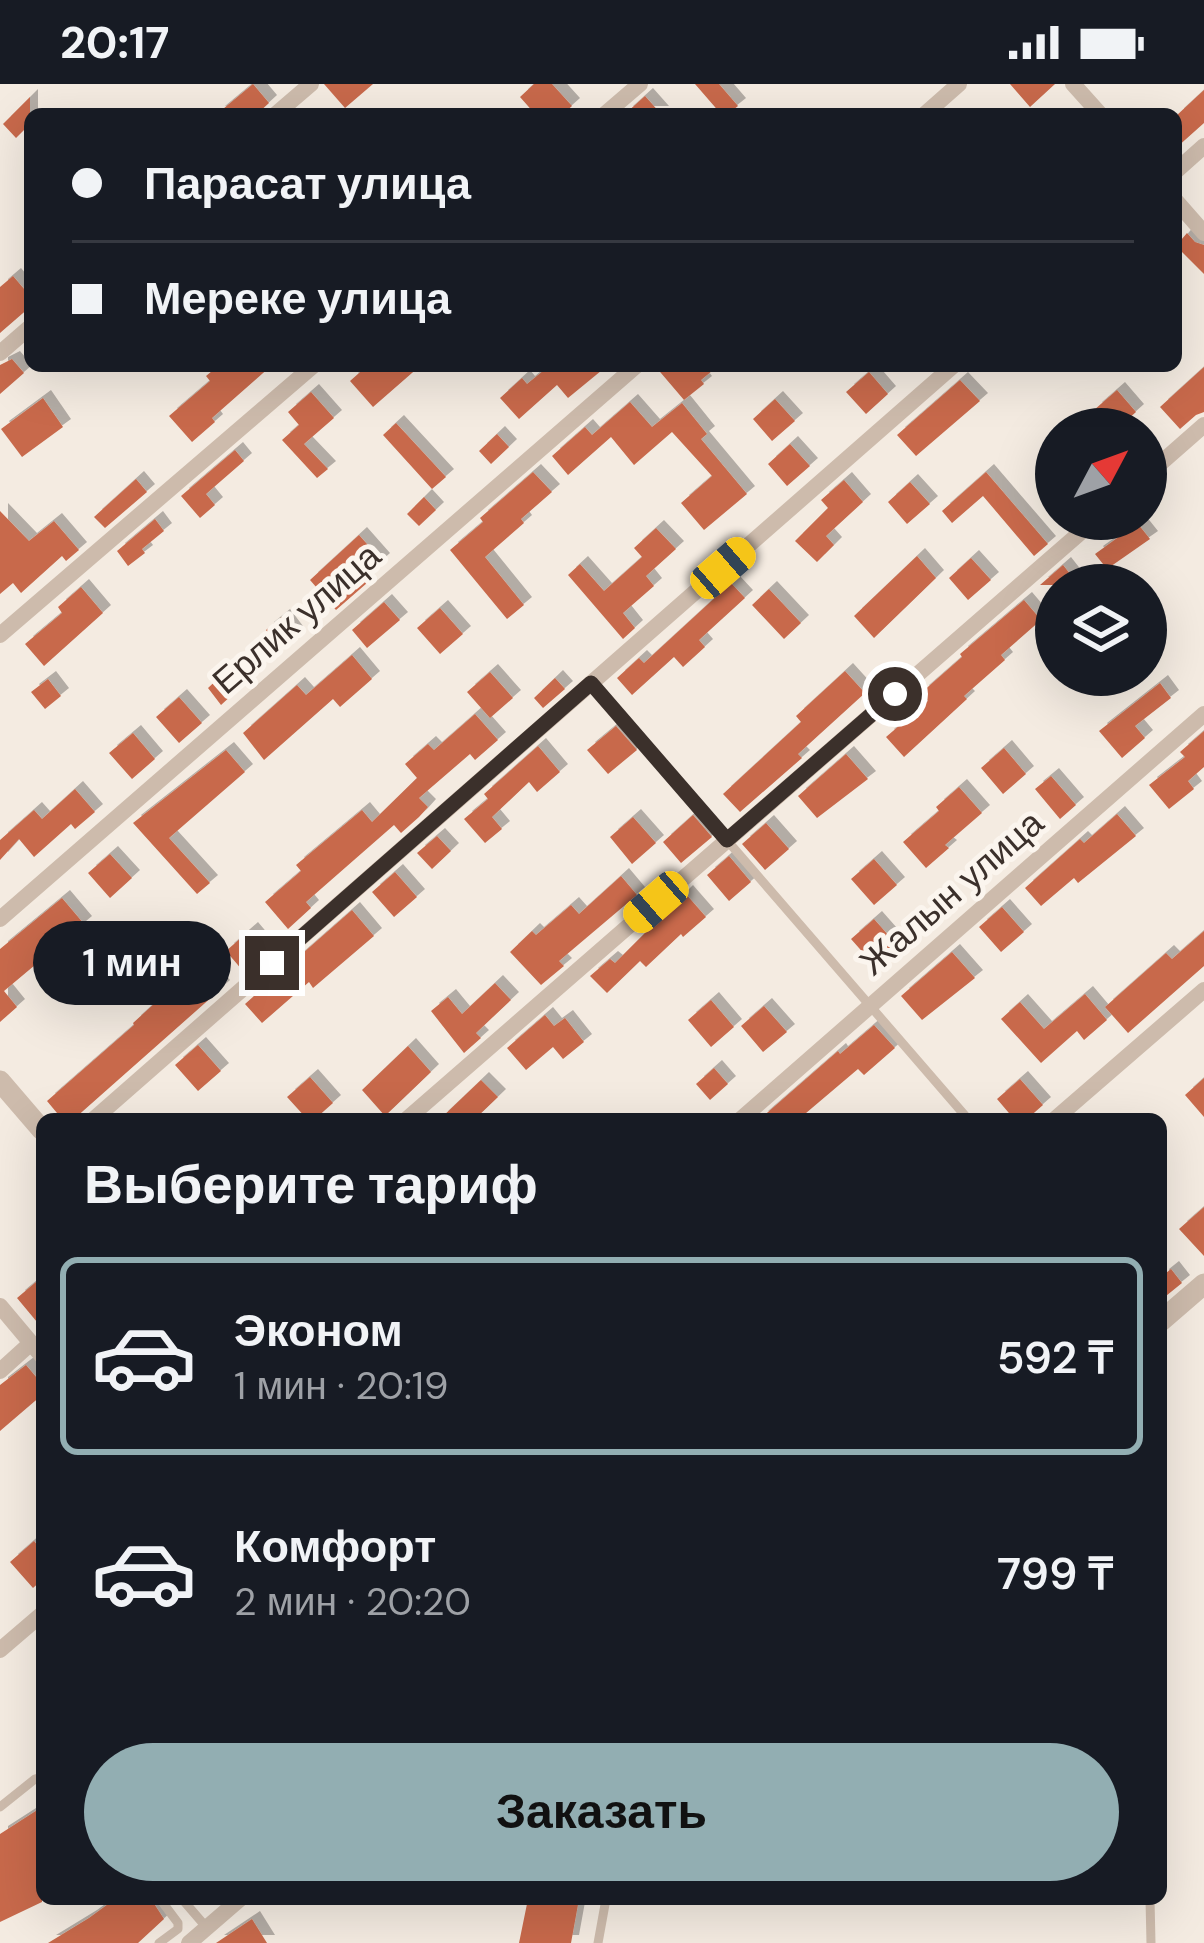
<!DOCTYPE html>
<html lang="ru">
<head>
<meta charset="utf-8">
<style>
  :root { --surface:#171b24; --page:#20242c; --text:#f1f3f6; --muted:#9ea1a6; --line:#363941; --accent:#92aeb2 }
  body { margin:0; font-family:"DM Sans",sans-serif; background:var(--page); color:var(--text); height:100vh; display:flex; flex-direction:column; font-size:45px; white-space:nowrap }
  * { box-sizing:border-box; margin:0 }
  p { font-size:39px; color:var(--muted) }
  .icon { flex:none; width:66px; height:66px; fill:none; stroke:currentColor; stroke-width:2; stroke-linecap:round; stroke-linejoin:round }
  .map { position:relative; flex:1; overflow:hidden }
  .drawer { position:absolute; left:36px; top:1029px; width:1131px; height:792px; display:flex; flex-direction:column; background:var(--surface); border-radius:18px; box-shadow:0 12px 48px #0002 }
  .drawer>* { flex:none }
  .banner { position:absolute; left:24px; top:24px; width:1158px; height:264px; border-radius:18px; box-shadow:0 12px 48px #0002; display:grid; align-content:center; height:264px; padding:0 48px; background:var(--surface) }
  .needle { width:78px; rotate:49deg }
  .buttons { position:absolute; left:1035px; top:324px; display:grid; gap:24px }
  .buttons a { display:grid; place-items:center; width:132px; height:132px; border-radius:50%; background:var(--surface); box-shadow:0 12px 48px #0002; font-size:60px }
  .end { position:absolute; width:54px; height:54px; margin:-27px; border:15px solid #3b302b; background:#fff; box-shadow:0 0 0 6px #fff }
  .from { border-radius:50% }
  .bubble { position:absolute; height:84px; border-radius:42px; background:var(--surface); box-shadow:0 12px 48px #0002; font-size:39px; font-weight:600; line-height:84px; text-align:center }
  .car { position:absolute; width:36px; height:72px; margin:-36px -18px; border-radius:15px; box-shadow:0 0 9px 3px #0007; background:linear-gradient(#f5c518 24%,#345 0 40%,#f5c518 0 76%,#345 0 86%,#f5c518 0) }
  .banner b { display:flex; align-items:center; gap:42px; height:114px; font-size:45px }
  .banner b+b { border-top:3px solid var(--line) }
  .banner i { width:30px; height:30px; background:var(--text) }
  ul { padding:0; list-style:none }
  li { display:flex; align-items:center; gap:36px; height:198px; margin:0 24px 18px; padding:0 24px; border:6px solid transparent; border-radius:18px }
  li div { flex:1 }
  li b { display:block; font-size:45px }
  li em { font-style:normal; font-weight:600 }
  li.current { border-color:var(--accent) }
  li>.icon { width:108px; height:108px; stroke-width:1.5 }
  h2 { padding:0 48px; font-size:54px; line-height:144px }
  .cta { display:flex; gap:24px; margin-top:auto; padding:24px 48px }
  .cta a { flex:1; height:138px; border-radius:72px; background:var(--accent); color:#111; font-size:48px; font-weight:600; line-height:138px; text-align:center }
  .status { display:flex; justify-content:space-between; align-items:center; height:84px; padding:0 60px; background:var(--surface); direction:ltr }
  .status svg { height:33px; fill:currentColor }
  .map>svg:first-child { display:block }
  .building { fill:#c8694b; filter:url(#shadow) }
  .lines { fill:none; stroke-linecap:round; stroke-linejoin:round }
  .service { stroke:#cdbbac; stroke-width:9 }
  .minor { stroke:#cdbbac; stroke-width:16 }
  .tertiary { stroke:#cdbbac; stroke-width:21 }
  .route { stroke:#3b302b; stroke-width:15 }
  .labels { text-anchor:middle; stroke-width:10; stroke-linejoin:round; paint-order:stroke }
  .street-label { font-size:36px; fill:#3b302b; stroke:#fbf5ee }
</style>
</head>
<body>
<div class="status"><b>20:17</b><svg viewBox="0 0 49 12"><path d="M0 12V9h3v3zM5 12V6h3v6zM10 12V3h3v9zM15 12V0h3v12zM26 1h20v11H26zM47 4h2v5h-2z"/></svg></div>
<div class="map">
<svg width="1204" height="1859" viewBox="0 0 1204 1859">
  <defs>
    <filter id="shadow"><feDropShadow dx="8" dy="-8" stdDeviation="0" flood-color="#0004"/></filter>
  </defs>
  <rect width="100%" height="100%" fill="#f4ebe1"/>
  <path class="building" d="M253 0 269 19 257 30H217Z
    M324 0H373L345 24Z
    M534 0H552L572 22 563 30H535L520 13Z
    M695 0H719L738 22 728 30H721Z
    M1010 0H1055L1030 23Z
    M1204 6V39L1176 64V32Z
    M645 12 661 30H625Z
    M30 13V40L16 54 3 40Z
    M1187 149 1195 158 1204 161V190L1176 162Z
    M13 192 30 212V223L0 249V203Z
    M12 275 24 289 0 310V281Z
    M218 282H271L212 334 215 338 192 358 169 332 210 297 206 292Z
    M367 282H420L373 323 350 297Z
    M549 282H607L568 314 557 301 519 335 500 314 522 294 527 300Z
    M655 282H718L701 296 704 300 684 316Z
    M1204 283V328L1196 331 1180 345 1160 323Z
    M869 288 888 310 866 330 846 308Z
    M960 296 980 317 916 372 897 351Z
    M1117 306 1136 328 1117 345H1111L1094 326Z
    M311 308 334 334 304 360 328 385 317 394 282 356 299 341 288 328Z
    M43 314 63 343 22 373 1 345Z
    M775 315 795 337 772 357 753 335Z
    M630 318 652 343 682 319 707 350 701 355 747 410 704 446 681 419 712 392 672 348 634 381 611 353 568 391 552 372 585 343 592 351Z
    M396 339 446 393 432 405 383 351Z
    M497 350 509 363 491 380 479 367Z
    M790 360 810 382 787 402 768 380Z
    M235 366 244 377 206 410 215 421 200 434 181 412Z
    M533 388 552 408 521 435 524 439 485 473 524 521 507 535 450 466 483 438 480 434Z
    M986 388 1048 460 1034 472 983 412 952 439 942 427Z
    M136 395 147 408 105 444 94 433Z
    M844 396 863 418 826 452 834 461 817 478 795 457 828 424 821 416Z
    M910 398 930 420 907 440 888 418Z
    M424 413 436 426 419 442 407 430Z
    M0 427 29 457 54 437 79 466 66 477 62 472 21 509 13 499 0 510Z
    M155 435 164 447 142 465 145 469 128 482 117 467Z
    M1126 435H1134L1150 455 1107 485 1095 470 1120 452 1114 444Z
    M656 444 676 465 646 492 654 502 623 529 635 544 623 555 568 491 580 480 604 507 642 473 634 464Z
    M359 451 382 477 363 494 367 499 336 526 310 496Z
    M917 472 936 494 874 554 854 532Z
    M971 474 991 496 968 516 949 494Z
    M1063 481 1074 495 1065 501H1040Z
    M731 499 745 514 699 556 705 563 683 583 674 573 632 611 617 594 639 574 644 579Z
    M81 503 103 529 44 582 25 560 62 529 58 523Z
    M769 505 801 539 784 555 752 521Z
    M1024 516 1041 536 1001 571 1005 576 964 612 967 615 904 673 886 653 928 617 921 609 962 573 960 570Z
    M384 518 400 536 367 564 352 546Z
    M440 524 463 550 440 570 417 544Z
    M282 533 295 550 279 563 266 546Z
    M352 571 372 595 340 623 333 615 264 676 243 649 297 601 306 611Z
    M241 573 255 590 221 621 208 604Z
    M845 587 865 609 798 670 802 674 740 728 723 710 801 638 796 632Z
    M490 588 513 614 490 634 467 608Z
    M555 594 565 605 543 624 534 614Z
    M48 595 61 612 45 625 31 608Z
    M1160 599 1171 614 1135 642 1145 654 1122 674 1099 647Z
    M179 613 202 639 179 659 156 633Z
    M475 630 498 656 475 676 470 670 419 714 428 723 419 733 401 749 394 741 306 818 311 824 288 845 265 818 301 787 296 781 362 726 372 738 417 694 405 680 428 660 434 666Z
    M616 642 637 666 608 690 587 666Z
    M1204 647V683L1188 697 1194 705 1169 725 1149 701 1185 673 1180 668Z
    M133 649 155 675 132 695 109 669Z
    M538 662 560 688 537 708 529 698 492 733 502 745 485 759 464 735 488 715 484 710Z
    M1004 664 1026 690 1003 710 981 684Z
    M226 666 245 688 169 754 210 799 197 810 133 739Z
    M846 670 868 695 817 734 798 712Z
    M1051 692 1076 721 1060 735 1035 705Z
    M959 703 982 729 945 761 949 764 926 784 903 758 939 727 936 723Z
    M75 705 95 728 75 745 71 740 34 773 19 755 0 776V756L34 726 42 735Z
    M1117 730 1136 752 1078 799 1074 794 1041 822 1025 804 1080 755 1084 759Z
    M693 731 712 753 681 779 663 758Z
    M633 733 656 759 632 780 610 753Z
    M766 739 789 765 765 786 742 760Z
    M437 752 451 767 432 785 417 769Z
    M110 770 132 794 110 814 88 789Z
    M729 772 751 798 729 817 707 791Z
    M874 775 897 801 874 821 851 795Z
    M395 788 417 813 394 833 372 808Z
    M621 792 637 811 559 877 564 882 541 901 510 868 532 847 536 851 571 821 579 830Z
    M685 809 706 833 683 853 681 850 646 883 640 877 607 909 590 892 610 875 615 879Z
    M62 814 84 840 4 907 17 923 0 938V865Z
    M1002 823 1024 848 1001 868 979 843Z
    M352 826 374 852 313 904 309 898 262 939 245 920Z
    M874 835 897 861 874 881 851 855Z
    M250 846 267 866 243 887 226 867Z
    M1204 847V882L1128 949 1105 923 1166 869 1172 875Z
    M952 868 975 894 922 936 901 912Z
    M200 878 222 904 74 1035H62L47 1017 134 941 133 939Z
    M495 899 511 916 476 949 481 954 464 969 431 927 448 913 462 930Z
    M1085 910 1107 936 1084 956 1077 947 1041 979 1001 935 1020 918 1044 945Z
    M711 916 734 943 711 963 688 936Z
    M764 922 787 948 763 968 741 942Z
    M545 931 554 942 565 934 584 958 563 975 553 963 526 986 507 964Z
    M874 941 895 964 864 991 858 985 799 1035H760L838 967 840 970Z
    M198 961 221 987 198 1007 175 981Z
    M408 962 431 988 385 1032 362 1006Z
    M714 984 728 1000 710 1016 696 1000Z
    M310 993 333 1019 315 1035H307L287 1013Z
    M1204 994V1033L1185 1011Z
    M1020 995 1043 1021 1027 1035H1014L997 1015Z
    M481 996 498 1013 475 1035H440Z
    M1204 1123V1172L1179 1145Z
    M1171 1185 1182 1199 1161 1216V1193Z
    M42 1193V1244L17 1214Z
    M26 1281 42 1300V1311L0 1347V1301Z
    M34 1457 42 1467V1496L33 1504 10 1478Z
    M42 1723V1818L0 1838V1750Z
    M115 1815H151L164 1835 138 1859H48L89 1834Z
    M528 1815H579L571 1859H519Z
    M252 1835 267 1859H216Z"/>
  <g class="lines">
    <path class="service" d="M591 599 968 1035
      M0 1723 35 1695 42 1693
      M182 1815 207 1844
      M1150 1815 1151 1859
      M159 1859 178 1845V1839L160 1815
      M598 1859 606 1815"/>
    <path class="minor" d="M1073 0 1100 30
      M276 30 311 0
      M605 30 640 0
      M925 30 959 0
      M1176 87 1204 62
      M1176 117 1204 149
      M0 269 30 243
      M1146 392 1204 341
      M0 551 313 282
      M0 835 636 282
      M94 1035 953 282
      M407 1035 1096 435
      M741 1035 1204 630
      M1055 1035 1204 906
      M0 1222 42 1272
      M0 1287 31 1259
      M0 1566 42 1530
      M189 1859 240 1815"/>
    <path class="tertiary" d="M0 997 42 1046
      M1161 1237 1204 1200"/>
  </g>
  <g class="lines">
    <path class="route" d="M272 879 591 599 727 756 895 610"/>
  </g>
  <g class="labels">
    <g class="street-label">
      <text transform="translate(296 534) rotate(-41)" y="13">Ерлик улица</text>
      <text transform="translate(951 808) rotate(-41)" y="13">Жалын улица</text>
    </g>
  </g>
</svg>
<div class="buttons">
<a><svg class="needle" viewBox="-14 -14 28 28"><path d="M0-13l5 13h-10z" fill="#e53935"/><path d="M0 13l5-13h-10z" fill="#9ea1a6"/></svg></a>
<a><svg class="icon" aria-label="layers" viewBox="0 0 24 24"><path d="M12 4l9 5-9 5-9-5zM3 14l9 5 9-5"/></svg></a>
</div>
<i class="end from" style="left:895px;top:610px"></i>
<i class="end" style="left:272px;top:879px"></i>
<div class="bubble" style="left:33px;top:837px;width:198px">1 мин</div>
<i class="car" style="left:723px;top:484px;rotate:49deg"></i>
<i class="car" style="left:656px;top:818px;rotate:229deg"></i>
<div class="banner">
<b><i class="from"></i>Парасат улица</b>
<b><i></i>Мереке улица</b>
</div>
<section class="drawer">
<h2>Выберите тариф</h2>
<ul>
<li class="current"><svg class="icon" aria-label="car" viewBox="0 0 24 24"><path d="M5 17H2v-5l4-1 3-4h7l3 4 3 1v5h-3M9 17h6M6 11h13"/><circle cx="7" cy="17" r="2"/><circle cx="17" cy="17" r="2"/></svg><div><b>Эконом</b><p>1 мин · 20:19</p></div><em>592 ₸</em></li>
<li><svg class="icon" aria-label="car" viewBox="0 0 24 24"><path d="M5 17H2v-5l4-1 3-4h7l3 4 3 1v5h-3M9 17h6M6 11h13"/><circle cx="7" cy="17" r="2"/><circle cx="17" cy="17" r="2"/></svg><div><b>Комфорт</b><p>2 мин · 20:20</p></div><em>799 ₸</em></li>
</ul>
<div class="cta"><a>Заказать</a></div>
</section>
</div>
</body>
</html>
